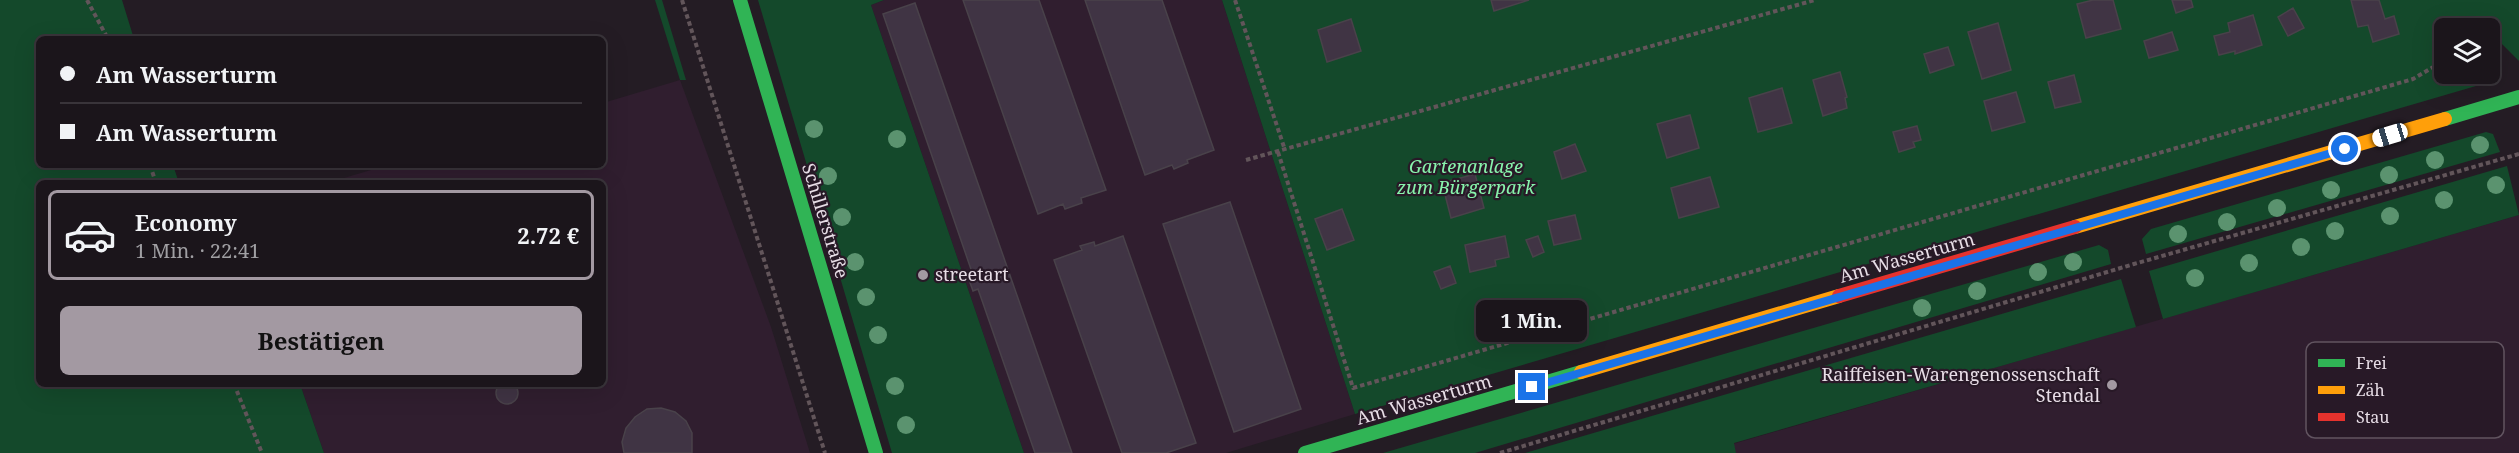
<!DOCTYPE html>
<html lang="de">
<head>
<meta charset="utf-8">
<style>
  :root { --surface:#1b151b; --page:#241e24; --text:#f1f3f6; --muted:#a09fa3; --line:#39343a; --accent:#a399a2 }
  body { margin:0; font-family:"Noto Serif",serif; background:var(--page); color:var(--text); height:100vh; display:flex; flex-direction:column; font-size:22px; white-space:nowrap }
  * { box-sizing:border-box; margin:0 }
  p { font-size:20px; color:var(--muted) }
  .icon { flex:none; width:33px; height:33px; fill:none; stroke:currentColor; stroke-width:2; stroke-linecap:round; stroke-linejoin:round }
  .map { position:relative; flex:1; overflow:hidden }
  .sheet { position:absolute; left:36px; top:180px; width:570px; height:207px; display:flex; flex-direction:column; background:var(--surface); border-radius:9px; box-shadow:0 6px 24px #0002,0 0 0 2px var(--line) }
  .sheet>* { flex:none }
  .guide { position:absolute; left:36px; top:36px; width:570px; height:132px; border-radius:9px; box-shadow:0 6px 24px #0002,0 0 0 2px var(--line); display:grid; align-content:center; height:132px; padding:0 24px; background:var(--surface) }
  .tools { position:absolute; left:2434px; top:18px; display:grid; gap:12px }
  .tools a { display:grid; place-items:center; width:66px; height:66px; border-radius:9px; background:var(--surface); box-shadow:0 6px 24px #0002,0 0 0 2px var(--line); font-size:30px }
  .end { position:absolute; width:27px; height:27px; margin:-14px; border:8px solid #1a73e8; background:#fff; box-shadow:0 0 0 3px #fff }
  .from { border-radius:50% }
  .bubble { position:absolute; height:42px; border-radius:9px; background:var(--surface); box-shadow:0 6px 24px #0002,0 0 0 2px var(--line); font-size:20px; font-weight:700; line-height:42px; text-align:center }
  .car { position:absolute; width:18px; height:36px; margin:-18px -9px; border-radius:8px; box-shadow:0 0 4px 2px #0007; background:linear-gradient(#fff 24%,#345 0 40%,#fff 0 76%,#345 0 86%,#fff 0) }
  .guide b { display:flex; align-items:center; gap:21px; height:57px; font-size:22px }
  .guide b+b { border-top:2px solid var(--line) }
  .guide i { width:15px; height:15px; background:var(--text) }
  ul { padding:10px 0 0; list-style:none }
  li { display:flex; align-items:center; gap:18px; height:90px; margin:0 12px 9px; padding:0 12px; border:3px solid transparent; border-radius:9px }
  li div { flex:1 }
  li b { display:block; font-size:22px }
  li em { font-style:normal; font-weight:700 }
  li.on { border-color:var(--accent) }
  li>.icon { width:54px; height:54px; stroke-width:1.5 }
  .action { display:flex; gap:12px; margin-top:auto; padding:12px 24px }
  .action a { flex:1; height:69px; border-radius:9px; background:var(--accent); color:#111; font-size:24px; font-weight:700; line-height:69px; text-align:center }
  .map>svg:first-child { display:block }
  .built { fill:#301e2f }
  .green { fill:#14492b }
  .building { fill:#403444; stroke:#49424a; stroke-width:1.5 }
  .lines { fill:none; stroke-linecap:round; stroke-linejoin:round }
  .path { stroke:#62555a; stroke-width:4; stroke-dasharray:4.5 3; stroke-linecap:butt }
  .fast { stroke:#30b455; stroke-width:14 }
  .slow { stroke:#ff9f0a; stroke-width:14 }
  .jam { stroke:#e5322d; stroke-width:14 }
  .tree { fill:#5b936f }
  .route { stroke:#1a73e8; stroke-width:8 }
  .poi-dot { fill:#a399a2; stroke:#281927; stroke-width:2 }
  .labels { text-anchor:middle; stroke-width:4.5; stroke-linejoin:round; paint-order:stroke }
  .park-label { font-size:18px; font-style:italic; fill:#88f4ac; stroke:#281927 }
  .street-label { font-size:18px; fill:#e7dde6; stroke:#281927 }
  .poi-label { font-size:18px; fill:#e7dde6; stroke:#281927; text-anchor:start }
  .key { fill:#281927; stroke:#615460; stroke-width:1.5 }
  .key-label { font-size:16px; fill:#e7dde6 }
</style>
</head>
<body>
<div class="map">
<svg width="2519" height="453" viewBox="0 0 2519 453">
  <rect width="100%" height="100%" fill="#241c24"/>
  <path class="built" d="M884 0H1222L1355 414 1226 453H1024L871 5Z
    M680 80 771 327 810 453H324L300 384H603V183H327L388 165H603V103Z
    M2519 215V453H1736L1733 444Z"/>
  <path class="green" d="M0 0H122L134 39H39V165H173L179 183H39V384H300L324 453H0Z
    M655 0H662L686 80H680Z
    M758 0H884L871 5 1024 453H892Z
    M1222 0H2519V61L2502 44 2490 50V28H2445V74H2481L2476 86 1355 414Z
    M2486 132 2493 134 2500 152 2146 254 2142 239 2151 229Z
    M2507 166 2519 215 2163 319 2149 271Z
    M2099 245 2108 250 2111 264 1475 453H1383Z
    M2121 279 2136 327 1734 443 1736 453H1525Z"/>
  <path class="building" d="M963 0H1039L1106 190 1081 198 1082 203 1065 209 1063 204 1038 214Z
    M1085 0H1162L1214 150 1187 160 1188 163 1174 169 1172 165 1145 175Z
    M1491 0H1529L1494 11Z
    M2093 0H2113L2121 29 2086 38 2077 4Z
    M2172 0H2191L2193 7 2176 13Z
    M2351 0H2379L2385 19 2394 16 2399 34 2373 42 2368 25 2358 27Z
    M915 3 1072 453H1035L978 289 973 291 969 280 974 278 883 14Z
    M2293 8 2304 28 2288 36 2278 17Z
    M2253 15 2262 45 2235 54V51L2219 55 2214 36 2230 32 2228 23Z
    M1351 19 1361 51 1327 62 1318 30Z
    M1998 23 2011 70 1982 79 1968 32Z
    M2172 32 2178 50 2149 58 2144 41Z
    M1948 47 1954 65 1930 73 1924 54Z
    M1840 72 1847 97 1845 98 1847 108 1823 116 1813 80Z
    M2074 75 2081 102 2055 108 2048 82Z
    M1782 88 1792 123 1758 132 1749 98Z
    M2016 92 2025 122 1992 131 1984 101Z
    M1690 115 1699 148 1667 158 1657 124Z
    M1917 126 1921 140 1913 142 1915 147 1899 152 1893 132Z
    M1575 144 1586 171 1562 179 1554 152Z
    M1475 174 1484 208 1451 218 1442 183Z
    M1710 177 1719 207 1679 218 1671 188Z
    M1230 202 1301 409 1234 432 1163 224Z
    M1342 209 1354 240 1327 250 1315 219Z
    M1575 215 1581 239 1554 245 1548 221Z
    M1123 236 1196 443 1166 453H1122L1054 260 1082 250 1080 246 1094 242 1095 246Z
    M1505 236 1509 257 1495 260 1496 266 1470 272 1465 245Z
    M1538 236 1544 252 1533 257 1526 240Z
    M1450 266 1456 283 1441 289 1434 272Z
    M496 393a11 11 0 1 1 22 0a11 11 0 1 1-22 0Z
    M661 408 675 412 686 421 692 433V453H624L622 442 626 428 635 417 647 409Z"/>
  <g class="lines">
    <path class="path" d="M87 0 108 39
      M682 0 825 453
      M1235 0 1285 150
      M1278 152 1353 388 2413 79 2445 60
      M1246 160 1815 0
      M150 165 156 183
      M234 384 262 453
      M1500 453 2134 264 2519 154"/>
    <path class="fast" d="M740 0 876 453
      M2445 119 2519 97
      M1305 453 1581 372"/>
    <path class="slow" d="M2075 227 2445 119
      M1581 372 1839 296"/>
    <path class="jam" d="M1839 296 2075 227"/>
  </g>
  <g class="tree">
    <circle cx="814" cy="129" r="9"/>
    <circle cx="897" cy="139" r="9"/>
    <circle cx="2480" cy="145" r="9"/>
    <circle cx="2435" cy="160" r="9"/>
    <circle cx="2389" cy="175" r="9"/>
    <circle cx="828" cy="176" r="9"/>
    <circle cx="2496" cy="185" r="9"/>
    <circle cx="2331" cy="190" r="9"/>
    <circle cx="2444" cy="200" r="9"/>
    <circle cx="2277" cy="208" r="9"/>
    <circle cx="2390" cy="216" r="9"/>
    <circle cx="842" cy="217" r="9"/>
    <circle cx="2227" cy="222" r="9"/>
    <circle cx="2335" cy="231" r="9"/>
    <circle cx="2178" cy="234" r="9"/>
    <circle cx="2301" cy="247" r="9"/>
    <circle cx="855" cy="262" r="9"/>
    <circle cx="2073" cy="262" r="9"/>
    <circle cx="2249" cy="263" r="9"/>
    <circle cx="2038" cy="272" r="9"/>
    <circle cx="2195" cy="278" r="9"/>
    <circle cx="1977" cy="291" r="9"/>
    <circle cx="866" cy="297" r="9"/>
    <circle cx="1922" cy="308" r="9"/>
    <circle cx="878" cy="335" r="9"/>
    <circle cx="895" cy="386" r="9"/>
    <circle cx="906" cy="425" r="9"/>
  </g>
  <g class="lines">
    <path class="route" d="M1532 387 2345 149"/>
  </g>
  <g class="poi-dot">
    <circle cx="923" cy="275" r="6"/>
    <circle cx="2112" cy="385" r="6"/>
  </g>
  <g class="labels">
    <g class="park-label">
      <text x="1466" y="173">Gartenanlage<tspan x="1466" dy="21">zum Bürgerpark</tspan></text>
    </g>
    <g class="street-label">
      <text transform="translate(825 221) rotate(73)" y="6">Schillerstraße</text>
      <text transform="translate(1907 258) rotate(-16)" y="6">Am Wasserturm</text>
      <text transform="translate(1424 400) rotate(-16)" y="6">Am Wasserturm</text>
    </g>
    <g class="poi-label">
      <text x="935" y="281">streetart</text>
      <text x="2100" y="381" text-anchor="end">Raiffeisen-Warengenossenschaft<tspan x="2100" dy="21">Stendal</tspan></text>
    </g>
  </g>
  <rect x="2306" y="342" width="198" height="96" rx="9" class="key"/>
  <rect x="2318" y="359" width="27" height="8" fill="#30b455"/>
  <rect x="2318" y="386" width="27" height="8" fill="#ff9f0a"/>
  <rect x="2318" y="413" width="27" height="8" fill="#e5322d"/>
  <g class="key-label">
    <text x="2356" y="369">Frei</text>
    <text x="2356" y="396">Zäh</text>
    <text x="2356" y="423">Stau</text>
  </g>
</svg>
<div class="tools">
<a><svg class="icon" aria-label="layers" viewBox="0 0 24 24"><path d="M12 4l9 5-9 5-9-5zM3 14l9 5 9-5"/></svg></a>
</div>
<i class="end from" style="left:2345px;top:149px"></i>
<i class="end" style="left:1532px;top:387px"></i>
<div class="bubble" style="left:1476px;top:300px;width:111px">1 Min.</div>
<i class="car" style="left:2390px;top:135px;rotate:253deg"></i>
<div class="guide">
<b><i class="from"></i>Am Wasserturm</b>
<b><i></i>Am Wasserturm</b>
</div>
<section class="sheet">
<ul>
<li class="on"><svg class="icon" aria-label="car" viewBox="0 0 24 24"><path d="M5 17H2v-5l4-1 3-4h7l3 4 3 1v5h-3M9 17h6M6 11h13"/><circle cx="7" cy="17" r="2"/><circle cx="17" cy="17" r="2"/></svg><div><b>Economy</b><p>1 Min. · 22:41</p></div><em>2.72 €</em></li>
</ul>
<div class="action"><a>Bestätigen</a></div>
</section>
</div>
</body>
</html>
